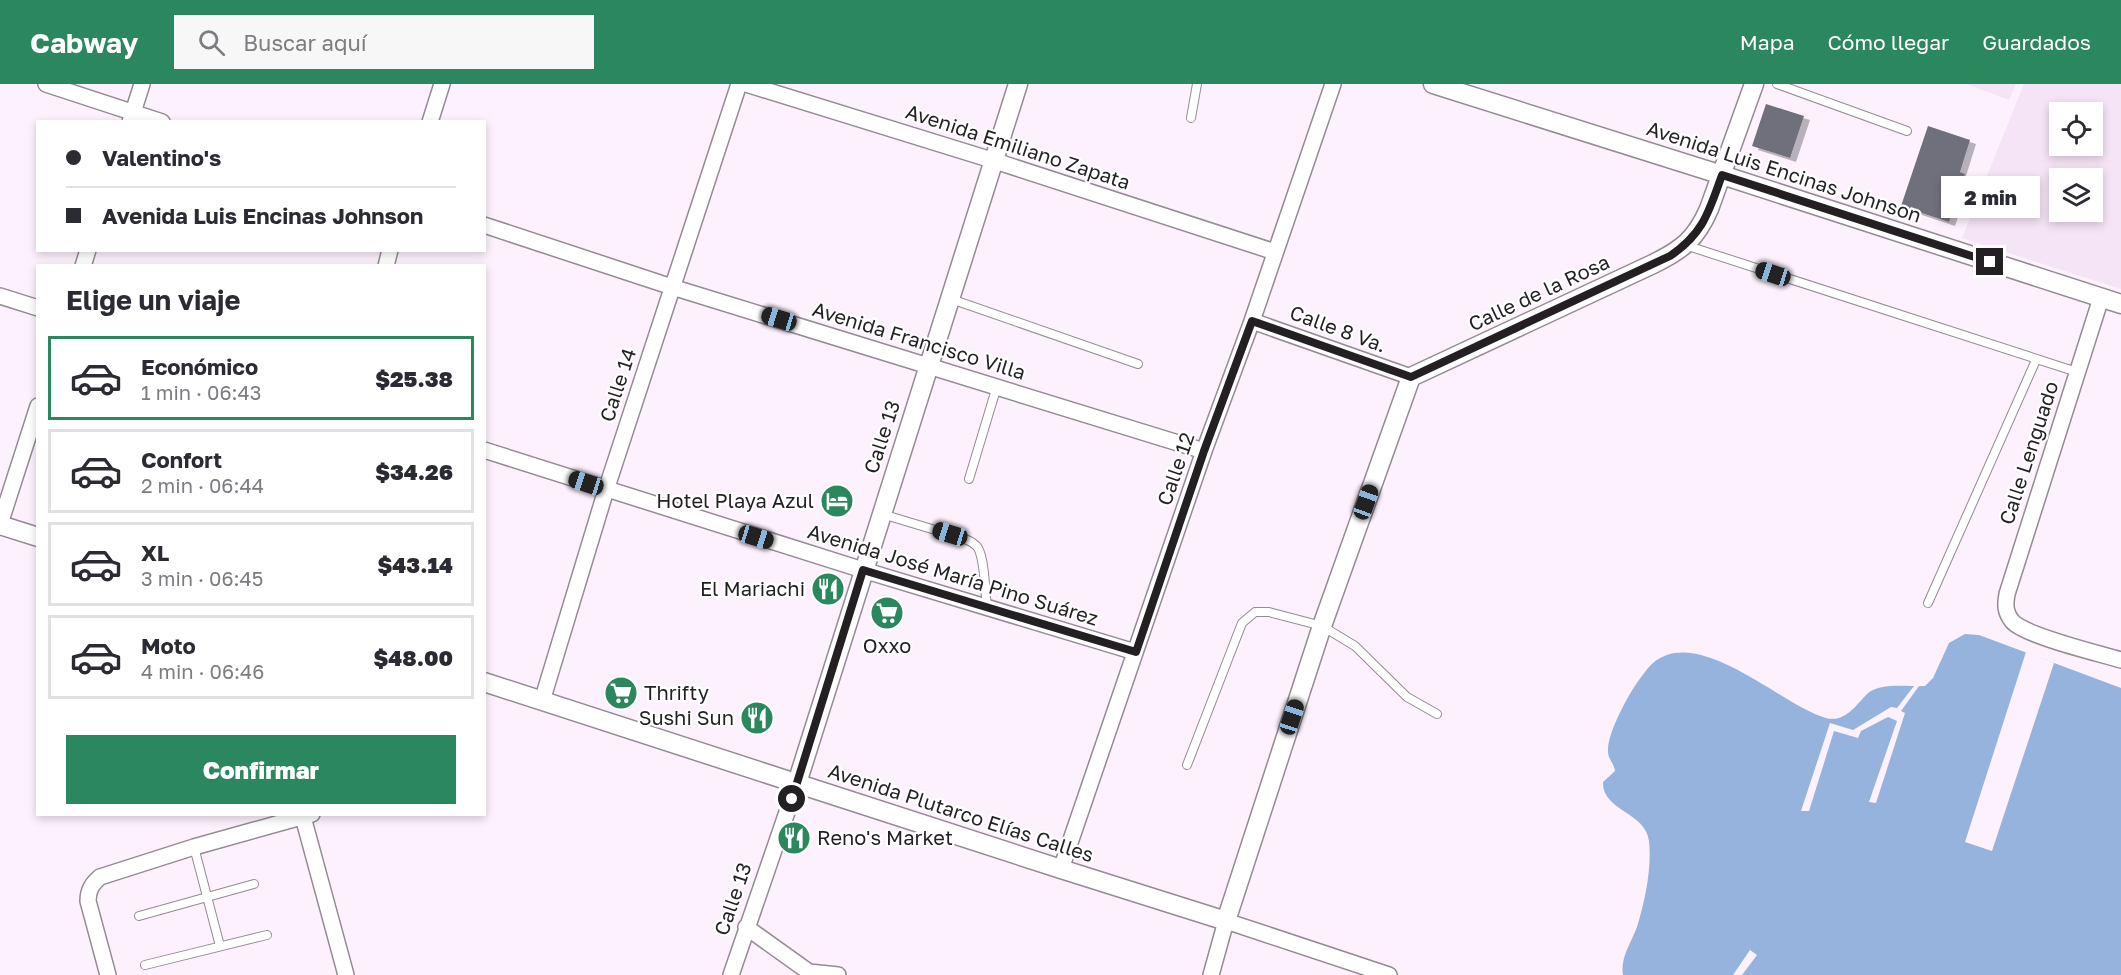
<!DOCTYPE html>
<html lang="es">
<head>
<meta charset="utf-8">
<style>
  :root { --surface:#fff; --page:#f7f7f7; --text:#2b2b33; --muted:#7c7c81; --line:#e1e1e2; --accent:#2b875d }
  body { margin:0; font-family:"Golos Text",sans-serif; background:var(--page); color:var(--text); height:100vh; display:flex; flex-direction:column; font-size:22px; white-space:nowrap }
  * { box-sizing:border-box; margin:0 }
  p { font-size:20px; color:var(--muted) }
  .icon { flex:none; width:33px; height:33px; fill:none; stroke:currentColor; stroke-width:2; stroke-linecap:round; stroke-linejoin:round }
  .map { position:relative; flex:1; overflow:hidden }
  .side { position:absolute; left:36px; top:180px; width:450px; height:552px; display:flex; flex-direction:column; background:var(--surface); border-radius:0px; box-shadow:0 3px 9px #0003 }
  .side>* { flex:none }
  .banner { position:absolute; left:36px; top:36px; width:450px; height:132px; border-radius:0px; box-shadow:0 3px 9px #0003; display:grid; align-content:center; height:132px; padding:0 30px; background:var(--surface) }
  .controls { position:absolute; left:2049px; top:18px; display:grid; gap:12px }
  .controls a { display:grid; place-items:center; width:54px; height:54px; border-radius:0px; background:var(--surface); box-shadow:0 3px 9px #0003; font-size:30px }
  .end { position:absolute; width:27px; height:27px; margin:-14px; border:8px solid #231f23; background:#fff; box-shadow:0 0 0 3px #fff }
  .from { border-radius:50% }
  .bubble { position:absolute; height:42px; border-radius:0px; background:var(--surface); box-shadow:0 3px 9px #0003; font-size:20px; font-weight:800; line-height:42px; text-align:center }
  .car { position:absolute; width:18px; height:36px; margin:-18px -9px; border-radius:8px; box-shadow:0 0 4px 2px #0007; background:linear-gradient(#222 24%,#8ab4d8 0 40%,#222 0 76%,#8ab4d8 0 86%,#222 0) }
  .banner b { display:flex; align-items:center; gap:21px; height:57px; font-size:22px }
  .banner b+b { border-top:2px solid var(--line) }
  .banner i { width:15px; height:15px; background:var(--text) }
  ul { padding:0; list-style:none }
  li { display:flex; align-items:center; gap:18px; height:84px; margin:0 12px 9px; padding:0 18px; border:3px solid var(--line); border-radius:0px }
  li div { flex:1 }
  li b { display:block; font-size:22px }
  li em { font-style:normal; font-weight:800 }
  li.current { border-color:var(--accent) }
  li>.icon { width:54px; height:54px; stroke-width:1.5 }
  h2 { padding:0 30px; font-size:27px; line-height:72px }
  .action { display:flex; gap:12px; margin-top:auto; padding:12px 30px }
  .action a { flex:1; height:69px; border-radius:0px; background:var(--accent); color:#fff; font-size:24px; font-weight:800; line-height:69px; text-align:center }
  header { display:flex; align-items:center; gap:36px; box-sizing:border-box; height:84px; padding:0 30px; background:var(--accent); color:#fff }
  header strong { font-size:28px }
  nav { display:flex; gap:33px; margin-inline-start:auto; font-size:21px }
  .search { width:420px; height:54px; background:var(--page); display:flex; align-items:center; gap:15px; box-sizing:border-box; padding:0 21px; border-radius:0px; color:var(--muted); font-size:22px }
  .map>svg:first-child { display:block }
  .built { fill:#f4e4f5; fill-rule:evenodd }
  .water { fill:#96b3de }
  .pier { fill:#fcf1fc }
  .building { fill:#706f7b; filter:url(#shadow) }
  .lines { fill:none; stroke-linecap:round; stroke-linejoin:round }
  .service-casing { stroke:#948b95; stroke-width:10 }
  .minor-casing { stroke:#948b95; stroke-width:18 }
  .tertiary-casing { stroke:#948b95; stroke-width:21 }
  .service { stroke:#fff; stroke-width:8 }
  .minor { stroke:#fff; stroke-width:15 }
  .tertiary { stroke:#fff; stroke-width:18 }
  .route { stroke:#231f23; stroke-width:8 }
  .labels { text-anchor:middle; stroke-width:4.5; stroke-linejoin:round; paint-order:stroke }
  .street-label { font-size:20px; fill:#231f23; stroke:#fff }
  .poi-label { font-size:20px; fill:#231f23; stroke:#fff; text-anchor:end }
</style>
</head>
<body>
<header>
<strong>Cabway</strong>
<div class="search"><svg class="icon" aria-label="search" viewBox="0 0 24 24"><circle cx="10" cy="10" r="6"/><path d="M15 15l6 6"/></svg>Buscar aquí</div>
<nav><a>Mapa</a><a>Cómo llegar</a><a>Guardados</a></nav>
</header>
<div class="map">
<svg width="2121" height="891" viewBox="0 0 2121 891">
  <defs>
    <filter id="shadow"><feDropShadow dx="6" dy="4" stdDeviation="0" flood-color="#0004"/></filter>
  </defs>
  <rect width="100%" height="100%" fill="#fcf1fc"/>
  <path class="built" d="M1966 0H2016L2009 16Z
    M2024 0H2121V205L1962 154ZM2060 28H2092V62H2060ZM2060 94H2092V128H2060Z"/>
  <path class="water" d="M1965 550 1979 551 2121 604V891H1623C1620 874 1631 859 1637 843 1645 817 1652 784 1649 757 1646 728 1602 727 1603 698L1615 687C1614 679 1607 674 1608 666 1608 648 1628 611 1639 596 1643 591 1648 583 1653 579 1699 540 1782 622 1826 634 1845 639 1856 621 1867 610 1880 598 1908 603 1925 602L1933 594 1949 559Z"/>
  <path class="pier" d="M2026 568 2054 579 1992 767 1965 758Z
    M1914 602H1919L1901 627 1905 629 1876 719 1869 718 1897 637 1888 633 1861 647 1858 654 1834 647 1809 727H1801L1830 639 1853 646 1891 623 1897 624Z
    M1750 866 1757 871 1742 891H1733Z"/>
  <path class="building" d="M1766 20 1804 32 1790 74 1752 62Z
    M1928 42 1970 56 1960 88 1965 90 1949 138 1901 122Z"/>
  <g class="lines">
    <g class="service-casing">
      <path id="service" d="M1777 0 1907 47
        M1191 34 1197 0
        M1685 161 2077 288
        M951 215 1138 280
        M969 395 997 302
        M882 430 965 455C970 457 975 459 978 464 985 476 985 509 987 524
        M1928 519 2036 276
        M1187 681 1242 539 1255 528H1269L1322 542 1355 562 1407 613 1437 630
        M194 763 220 862
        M139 832 254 800
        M145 881 267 851"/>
    </g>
    <g class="minor-casing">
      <path id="minor" d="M46 0 162 38
        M746 0 995 77 1275 168
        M130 38 142 0
        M430 38 442 0
        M484 141 672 203 1204 367
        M83 182 88 166
        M386 182 390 166
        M0 212 38 224
        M2101 214 2007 510C2005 521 2005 528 2012 537 2025 552 2098 569 2121 576
        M1252 237 1411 293
        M484 366 863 486 1135 568
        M0 440 38 322
        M542 617 606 406 739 0
        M303 733 346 891
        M1061 785 1204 367 1252 237 1333 0
        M746 843 809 888 838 891
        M108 891 88 817C88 806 92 800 100 793L194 763 312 730
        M731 891 797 699
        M1211 891 1226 837 1389 891"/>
    </g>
    <g class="tertiary-casing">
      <path id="tertiary" d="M1433 0 1722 91 2121 220
        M0 441 38 453
        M484 598 1061 785 1226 837 1322 542 1411 293 1653 180C1682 166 1696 155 1709 125L1754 0
        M797 699 1018 0"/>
    </g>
    <use href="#service" class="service"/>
    <use href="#minor" class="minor"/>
    <use href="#tertiary" class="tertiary"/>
  </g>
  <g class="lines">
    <path class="route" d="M792 715 863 486 1136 568 1204 367 1252 237 1411 293 1670 172C1704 149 1709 127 1722 91L1990 178"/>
  </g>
  <defs>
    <g id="hotel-disc" transform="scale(1.725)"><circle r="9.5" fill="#2b875d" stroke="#fff"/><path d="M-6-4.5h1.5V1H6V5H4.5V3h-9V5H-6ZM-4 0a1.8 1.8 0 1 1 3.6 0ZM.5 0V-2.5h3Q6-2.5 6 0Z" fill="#fff"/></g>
    <g id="restaurant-disc" transform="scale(1.725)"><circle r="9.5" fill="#2b875d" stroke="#fff"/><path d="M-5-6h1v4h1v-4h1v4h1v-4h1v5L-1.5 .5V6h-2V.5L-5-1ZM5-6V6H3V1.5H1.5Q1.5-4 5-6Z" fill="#fff"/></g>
    <g id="supermarket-disc" transform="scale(1.725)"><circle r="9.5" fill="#2b875d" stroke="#fff"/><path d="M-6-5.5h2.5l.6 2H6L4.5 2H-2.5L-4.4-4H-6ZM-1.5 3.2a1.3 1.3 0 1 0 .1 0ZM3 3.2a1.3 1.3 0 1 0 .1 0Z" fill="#fff"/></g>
  </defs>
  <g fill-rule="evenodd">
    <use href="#hotel-disc" x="837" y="417"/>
    <use href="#restaurant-disc" x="828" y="505"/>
    <use href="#supermarket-disc" x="887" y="529"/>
    <use href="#supermarket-disc" x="621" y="609"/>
    <use href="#restaurant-disc" x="757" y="634"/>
    <use href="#restaurant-disc" x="794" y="754"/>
  </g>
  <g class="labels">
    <g class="street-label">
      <text transform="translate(1018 63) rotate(18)" y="7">Avenida Emiliano Zapata</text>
      <text transform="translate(1784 88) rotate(18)" y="7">Avenida Luis Encinas Johnson</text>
      <text transform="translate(1539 209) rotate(-25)" y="7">Calle de la Rosa</text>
      <text transform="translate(1338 245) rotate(20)" y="7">Calle 8 Va.</text>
      <text transform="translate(919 257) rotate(17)" y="7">Avenida Francisco Villa</text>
      <text transform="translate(618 301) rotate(-72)" y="7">Calle 14</text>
      <text transform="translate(882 353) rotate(-72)" y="7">Calle 13</text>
      <text transform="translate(2029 369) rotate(-72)" y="7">Calle Lenguado</text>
      <text transform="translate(1176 385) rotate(-71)" y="7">Calle 12</text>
      <text transform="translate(953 491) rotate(17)" y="7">Avenida José María Pino Suárez</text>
      <text transform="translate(961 729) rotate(18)" y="7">Avenida Plutarco Elías Calles</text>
      <text transform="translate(733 815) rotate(-71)" y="7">Calle 13</text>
    </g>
    <g class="poi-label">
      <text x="814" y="424">Hotel Playa Azul</text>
      <text x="805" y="512">El Mariachi</text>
      <text x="887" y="569" text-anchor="middle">Oxxo</text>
      <text x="644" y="616" text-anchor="start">Thrifty</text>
      <text x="734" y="641">Sushi Sun</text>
      <text x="817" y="761" text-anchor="start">Reno's Market</text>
    </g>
  </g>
</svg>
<div class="controls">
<a><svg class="icon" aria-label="locate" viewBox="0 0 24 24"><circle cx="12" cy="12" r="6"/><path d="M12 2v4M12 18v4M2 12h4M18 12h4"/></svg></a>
<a><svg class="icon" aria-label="layers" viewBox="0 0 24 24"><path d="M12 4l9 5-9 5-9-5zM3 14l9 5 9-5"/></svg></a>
</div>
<i class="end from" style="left:792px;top:715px"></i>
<i class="end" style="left:1990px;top:178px"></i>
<div class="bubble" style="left:1941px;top:92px;width:99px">2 min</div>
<i class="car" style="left:1773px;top:190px;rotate:288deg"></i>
<i class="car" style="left:779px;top:235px;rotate:287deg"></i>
<i class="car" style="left:586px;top:399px;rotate:288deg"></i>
<i class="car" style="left:1366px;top:418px;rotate:20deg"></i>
<i class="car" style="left:950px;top:450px;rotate:287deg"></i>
<i class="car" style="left:756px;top:453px;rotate:107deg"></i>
<i class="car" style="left:1292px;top:633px;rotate:18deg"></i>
<div class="banner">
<b><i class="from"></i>Valentino's</b>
<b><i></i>Avenida Luis Encinas Johnson</b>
</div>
<section class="side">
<h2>Elige un viaje</h2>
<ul>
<li class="current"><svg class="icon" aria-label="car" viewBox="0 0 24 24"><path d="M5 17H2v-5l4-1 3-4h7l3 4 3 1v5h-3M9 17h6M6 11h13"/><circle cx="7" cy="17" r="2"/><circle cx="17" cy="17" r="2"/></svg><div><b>Económico</b><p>1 min · 06:43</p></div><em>$25.38</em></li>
<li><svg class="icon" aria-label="car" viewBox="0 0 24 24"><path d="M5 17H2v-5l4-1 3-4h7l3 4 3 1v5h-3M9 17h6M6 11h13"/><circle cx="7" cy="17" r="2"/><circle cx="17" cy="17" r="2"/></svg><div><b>Confort</b><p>2 min · 06:44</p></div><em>$34.26</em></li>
<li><svg class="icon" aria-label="car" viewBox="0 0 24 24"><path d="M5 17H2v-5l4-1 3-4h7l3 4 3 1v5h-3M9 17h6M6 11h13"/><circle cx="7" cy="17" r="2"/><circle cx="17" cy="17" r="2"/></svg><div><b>XL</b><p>3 min · 06:45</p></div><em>$43.14</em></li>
<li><svg class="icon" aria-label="car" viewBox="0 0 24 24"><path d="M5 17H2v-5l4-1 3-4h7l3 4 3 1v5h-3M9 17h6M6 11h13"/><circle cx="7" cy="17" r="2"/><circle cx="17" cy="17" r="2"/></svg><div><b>Moto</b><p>4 min · 06:46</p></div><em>$48.00</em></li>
</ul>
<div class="action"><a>Confirmar</a></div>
</section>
</div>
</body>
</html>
